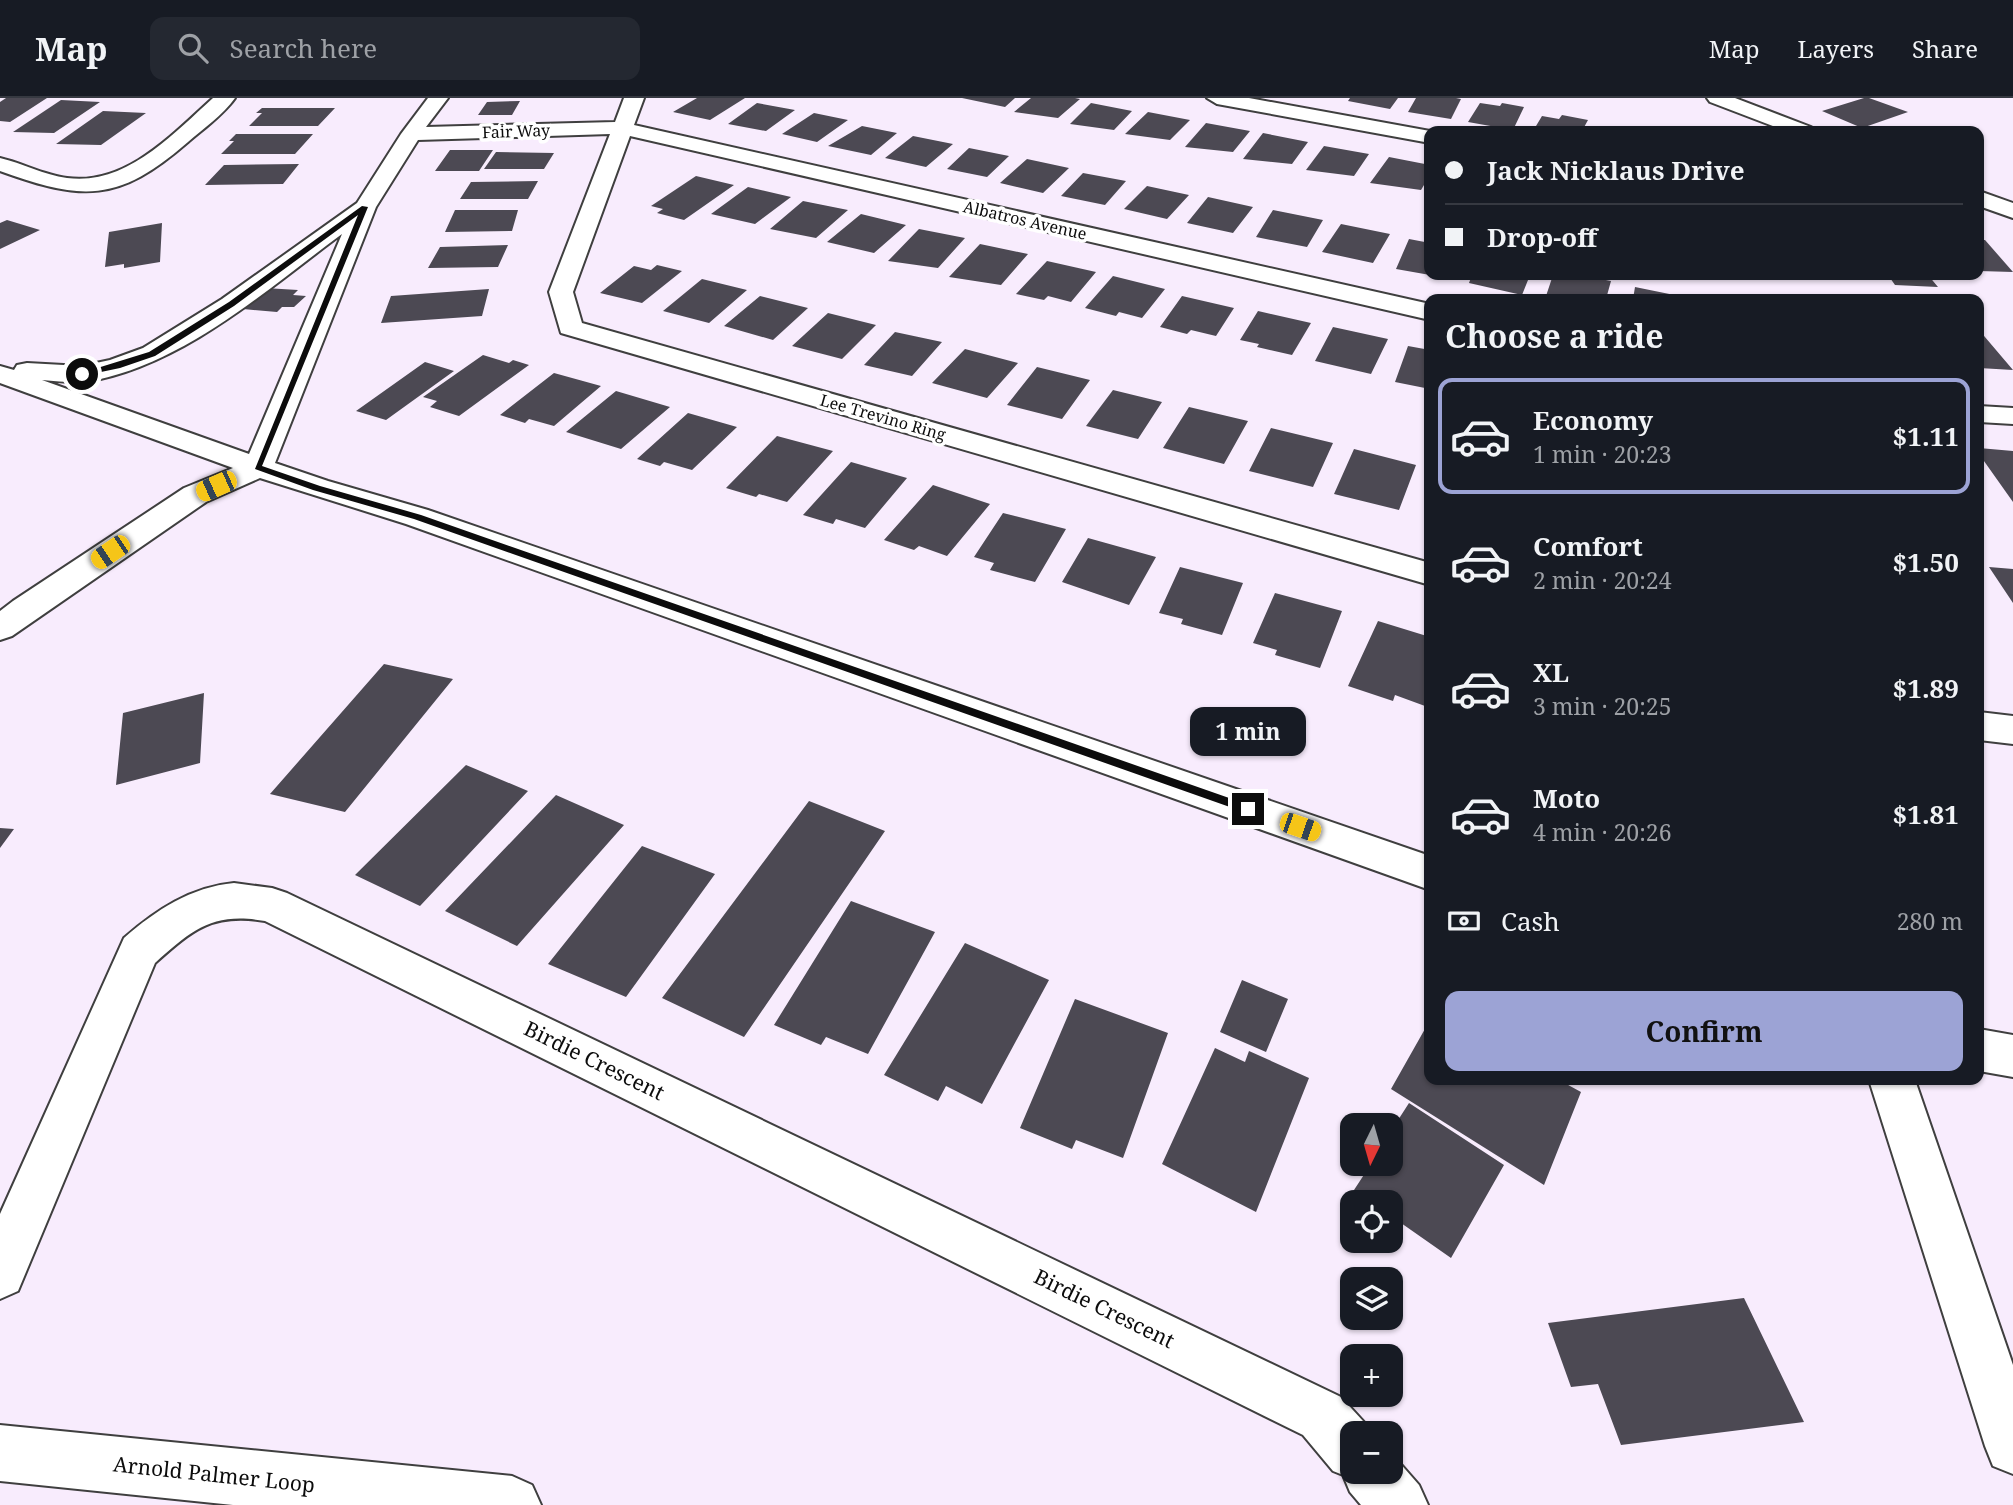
<!DOCTYPE html>
<html lang="en">
<head>
<meta charset="utf-8">
<style>
  :root { --surface:#171b24; --page:#242831; --text:#f1f3f6; --muted:#9ea1a6; --line:#363941; --accent:#9ca3d5 }
  body { margin:0; font-family:"Noto Serif",serif; background:var(--page); color:var(--text); height:100vh; display:flex; flex-direction:column; font-size:26px; white-space:nowrap }
  * { box-sizing:border-box; margin:0 }
  p { font-size:23px; color:var(--muted) }
  .icon { flex:none; width:38px; height:38px; fill:none; stroke:currentColor; stroke-width:2; stroke-linecap:round; stroke-linejoin:round }
  .map { position:relative; flex:1; overflow:hidden }
  .side { position:absolute; left:1424px; top:196px; width:560px; height:791px; display:flex; flex-direction:column; background:var(--surface); border-radius:14px; box-shadow:0 2px 5px #0004 }
  .side>* { flex:none }
  .hud { position:absolute; left:1424px; top:28px; width:560px; height:154px; border-radius:14px; box-shadow:0 2px 5px #0004; display:grid; align-content:center; height:154px; padding:0 21px; background:var(--surface) }
  .needle { width:46px; rotate:185deg }
  .tools { position:absolute; left:1340px; top:1015px; display:grid; gap:14px }
  .tools a { display:grid; place-items:center; width:63px; height:63px; border-radius:14px; background:var(--surface); box-shadow:0 2px 5px #0004; font-size:35px }
  .end { position:absolute; width:32px; height:32px; margin:-16px; border:9px solid #0c0c0c; background:#fff; box-shadow:0 0 0 4px #fff }
  .from { border-radius:50% }
  .bubble { position:absolute; height:49px; border-radius:14px; background:var(--surface); box-shadow:0 2px 5px #0004; font-size:23px; font-weight:700; line-height:49px; text-align:center }
  .car { position:absolute; width:21px; height:42px; margin:-21px -10px; border-radius:9px; box-shadow:0 0 5px 2px #0007; background:linear-gradient(#f5c518 24%,#345 0 40%,#f5c518 0 76%,#345 0 86%,#f5c518 0) }
  .hud b { display:flex; align-items:center; gap:24px; height:66px; font-size:26px }
  .hud b+b { border-top:2px solid var(--line) }
  .hud i { width:18px; height:18px; background:var(--text) }
  ul { padding:0; list-style:none }
  li { display:flex; align-items:center; gap:21px; height:116px; margin:0 14px 10px; padding:0 7px; border:4px solid transparent; border-radius:14px }
  li div { flex:1 }
  li b { display:block; font-size:26px }
  li em { font-style:normal; font-weight:700 }
  li.current { border-color:var(--accent) }
  li>.icon { width:63px; height:63px; stroke-width:1.5 }
  h2 { padding:0 21px; font-size:32px; line-height:84px }
  .pay { display:flex; align-items:center; gap:18px; height:77px; padding:0 21px; font-size:26px }
  .pay p { margin-inline-start:auto }
  .action { display:flex; gap:14px; margin-top:auto; padding:14px 21px }
  .action a { flex:1; height:80px; border-radius:14px; background:var(--accent); color:#111; font-size:28px; font-weight:700; line-height:80px; text-align:center }
  header { display:flex; align-items:center; gap:42px; box-sizing:border-box; height:98px; padding:0 35px; background:var(--surface); border-bottom:2px solid var(--line) }
  header strong { font-size:33px }
  nav { display:flex; gap:38px; margin-inline-start:auto; font-size:24px }
  .search { width:490px; height:63px; background:var(--page); display:flex; align-items:center; gap:18px; box-sizing:border-box; padding:0 24px; border-radius:14px; color:var(--muted); font-size:26px }
  .map>svg:first-child { display:block }
  .building { fill:#4c4953 }
  .lines { fill:none; stroke-linecap:round; stroke-linejoin:round }
  .minor-casing { stroke:#3f3f3f; stroke-width:4 }
  .minor { fill:#fff; fill-rule:evenodd }
  .route { fill:#0c0c0c }
  .labels { text-anchor:middle; stroke-width:7; stroke-linejoin:round; paint-order:stroke }
  .far-street-label { font-size:16px; fill:#0c0c0c; stroke:#fff }
  .near-street-label { font-size:21px; fill:#0c0c0c; stroke:#fff }
</style>
</head>
<body>
<header>
<strong>Map</strong>
<div class="search"><svg class="icon" aria-label="search" viewBox="0 0 24 24"><circle cx="10" cy="10" r="6"/><path d="M15 15l6 6"/></svg>Search here</div>
<nav><a>Map</a><a>Layers</a><a>Share</a></nav>
</header>
<div class="map">
<svg width="2013" height="1407" viewBox="0 0 2013 1407">
  <rect width="100%" height="100%" fill="#f8ecfd"/>
  <path class="building" d="M6 0H47L10 24 0 23V4Z
    M697 0H745L710 22 673 14Z
    M962 0H1015L1005 9Z
    M1031 0H1075L1080 1 1058 20 1014 14Z
    M1350 0H1398L1390 11 1348 3Z
    M1416 0H1456L1461 1 1451 21 1408 14Z
    M1864 0H1869L1908 14 1862 30 1822 13Z
    M61 2 100 4 54 35 13 34Z
    M520 3 512 17H478L487 4Z
    M757 5 795 12 766 33 728 26Z
    M1091 5 1132 13 1114 32 1070 26Z
    M1480 5 1500 8 1502 5 1524 9 1513 32 1468 24Z
    M262 10H335L318 28H249L262 15H256Z
    M103 13 146 15 101 47 56 46Z
    M1148 14 1190 22 1170 42 1125 36Z
    M814 15 848 22 817 44 782 36Z
    M1562 17 1588 22 1582 33H1533L1542 18 1559 21Z
    M1206 25 1250 33 1233 54 1185 49Z
    M862 28 897 35 871 57 828 48Z
    M1623 28 1646 32 1645 33H1605L1608 29 1620 32Z
    M1263 35 1308 44 1292 66 1243 61Z
    M236 36H313L295 56H221L234 43H229Z
    M913 38 953 46 926 69 885 60Z
    M1324 48 1369 56 1354 78 1306 72Z
    M969 50 1009 58 987 79 947 71Z
    M450 52H493L479 73H435Z
    M496 54 554 55 544 71H484Z
    M1389 59 1430 67V77L1421 92 1370 85Z
    M1027 61 1069 70 1043 95 1000 85Z
    M299 66 283 86 205 87 224 67Z
    M1083 75 1126 83 1105 107 1061 98Z
    M696 78 734 87 684 122 657 115 663 111 651 108Z
    M538 83 528 101H460L471 84Z
    M1147 88 1189 97 1167 121 1124 111Z
    M748 89 791 99 755 126 711 116Z
    M1208 99 1253 109 1233 135 1187 125Z
    M803 103 848 112 816 140 770 131Z
    M455 112H518L512 133 445 134Z
    M1273 112 1323 122 1307 149 1256 139Z
    M861 116 906 127 874 155 827 144Z
    M7 122 40 132 0 151V125Z
    M162 125 160 164 124 170V166L105 169 109 134Z
    M1341 126 1390 136 1373 165 1322 154Z
    M919 131 965 140 938 170 888 163Z
    M1409 141 1430 145V177L1396 171Z
    M1979 142H1985L2013 174 1979 173Z
    M980 146 1028 156 1001 187 949 179Z
    M508 147 498 169 428 170 440 149Z
    M1047 163 1096 174 1071 204 1048 198 1044 202 1016 196Z
    M657 167 682 173 642 205 600 195 634 168 651 172Z
    M1472 177H1530L1522 197 1469 185Z
    M1553 177H1580L1611 183 1606 201H1545Z
    M1888 177H1928L1938 189 1895 187Z
    M1113 178 1165 191 1142 220 1119 214 1116 218 1085 210Z
    M702 181 747 192 709 225 663 213Z
    M1635 189 1689 200V201H1633Z
    M265 190 298 192 293 197 306 198 294 209H282L277 214 243 211Z
    M489 191 482 218 381 225 391 198Z
    M760 198 808 210 773 242 724 228Z
    M1182 198 1234 210 1216 238 1191 232 1187 236 1160 229Z
    M1258 213 1311 225 1292 257 1257 249 1259 246 1240 242Z
    M828 215 876 227 842 261 792 248Z
    M1333 229 1388 241 1371 276 1315 263Z
    M1979 232 2013 272 1979 270Z
    M895 234 942 244 912 278 864 267Z
    M1408 248 1430 252V291L1395 284Z
    M965 251 1018 265 987 300 932 285Z
    M483 257 509 265 513 262 529 267 459 318 430 309 437 303 423 299Z
    M425 264 454 273 386 322 356 313Z
    M1037 269 1090 282 1062 321 1007 307Z
    M554 275 601 288 554 328 529 321 525 325 500 317Z
    M1113 292 1162 304 1138 341 1086 328Z
    M616 293 670 309 621 351 566 334Z
    M1189 309 1248 323 1224 366 1163 350Z
    M688 315 737 329 692 372 664 364 660 368 637 361Z
    M1271 330 1333 345 1313 389 1249 373Z
    M777 338 833 353 787 404 759 396 756 399 726 390Z
    M1979 350 2013 353V404L1979 356Z
    M1354 351 1416 367 1399 412 1334 396Z
    M851 364 907 380 865 430 836 421 833 426 803 417Z
    M933 387 990 406 947 458 919 448 914 452 884 442Z
    M1003 415 1066 431 1035 484 990 472 994 465 974 459Z
    M1088 440 1156 459 1129 507 1062 484Z
    M1180 469 1243 485 1222 537 1181 526 1183 521 1159 515Z
    M1989 469 2013 471V505Z
    M1275 495 1342 513 1320 570 1275 557 1277 552 1253 545Z
    M1378 523 1430 539V596L1425 608 1395 597 1393 603 1348 588Z
    M384 566 453 581 345 714 270 696Z
    M204 595 200 665 116 687 123 615Z
    M466 667 528 693 420 808 355 777Z
    M556 697 624 727 517 848 445 813Z
    M809 703 885 733 744 939 662 900Z
    M0 730 14 731 0 750Z
    M642 748 715 776 626 899 548 866Z
    M851 803 935 834 868 956 826 939 821 947 774 927Z
    M965 845 1049 882 982 1006 946 988 938 1003 884 977Z
    M1242 882 1288 901 1266 954 1220 934Z
    M1075 901 1168 935 1123 1060 1076 1042 1072 1051 1020 1030Z
    M1430 922V982H1559L1581 994 1544 1087 1391 991Z
    M1215 950 1245 964 1249 953 1309 980 1256 1114 1162 1066Z
    M1409 1005 1504 1067 1451 1160 1391 1118V1104H1372L1354 1092 1371 1066H1391V1033Z
    M1744 1200 1804 1324 1621 1347 1598 1286 1571 1289 1548 1225Z"/>
  <g class="lines">
    <g class="minor-casing">
      <path id="minor" d="M213 0H235C223 17 203 31 188 44 118 105 83 103 0 73V60C22 65 44 77 67 80 126 88 173 36 213 0Z
        M428 0H448L426 29 615 24 624 0H644L634 27 1430 206V222L630 38 573 194 582 225 1430 465V487L561 235 549 194 610 36 418 42 376 109 275 365 328 383 428 412 1430 758V792L406 426 260 380 206 404 12 538 0 542V513L13 503 184 390 233 370 0 285V268L14 272 17 267 27 265 82 268 110 262 143 250 222 201 357 105 401 36ZM342 136 249 356 42 282C56 283 71 285 85 284 181 269 266 192 342 136Z
        M1207 0H1249L1430 33V45L1217 6Z
        M1707 0H1735L1811 29 1814 33H1786L1710 4Z
        M1979 93 2013 105V120L1979 108Z
        M1979 308 2013 310V326L1979 324Z
        M1979 614 2013 618V646L1979 642Z
        M234 785 272 790 287 795 1341 1299 1374 1335H1353V1374H1391V1355L1419 1387 1428 1407H1361L1350 1394 1343 1377 1333 1373 1303 1337 265 823C213 814 193 831 155 865L18 1193 0 1201V1116L124 840C156 812 191 789 234 785Z
        M1979 931 2013 937V979L1979 973Z
        M1869 982H1915L2013 1267V1376L1993 1368 1985 1348Z
        M0 1327 512 1378 532 1387 541 1407H233L0 1383Z"/>
    </g>
    <use href="#minor" class="minor"/>
  </g>
  <path class="route" d="M362 108 368 109 262 368 320 388 421 417 1252 708V714H1244L414 421 313 392 255 371 358 117 234 208 155 258 120 270 82 278 78 276 149 254 229 204Z"/>
  <g class="labels">
    <g class="far-street-label">
      <text transform="translate(516 33) rotate(-2)" y="6">Fair Way</text>
      <text transform="translate(1025 122) rotate(13)" y="6">Albatros Avenue</text>
      <text transform="translate(883 319) rotate(16)" y="6">Lee Trevino Ring</text>
    </g>
    <g class="near-street-label">
      <text transform="translate(594 963) rotate(26)" y="7">Birdie Crescent</text>
      <text transform="translate(1104 1211) rotate(26)" y="7">Birdie Crescent</text>
      <text transform="translate(214 1377) rotate(6)" y="7">Arnold Palmer Loop</text>
    </g>
  </g>
</svg>
<div class="tools">
<a><svg class="needle" viewBox="-14 -14 28 28"><path d="M0-13l5 13h-10z" fill="#e53935"/><path d="M0 13l5-13h-10z" fill="#9ea1a6"/></svg></a>
<a><svg class="icon" aria-label="locate" viewBox="0 0 24 24"><circle cx="12" cy="12" r="6"/><path d="M12 2v4M12 18v4M2 12h4M18 12h4"/></svg></a>
<a><svg class="icon" aria-label="layers" viewBox="0 0 24 24"><path d="M12 4l9 5-9 5-9-5zM3 14l9 5 9-5"/></svg></a>
<a>+</a>
<a>−</a>
</div>
<i class="end from" style="left:82px;top:276px"></i>
<i class="end" style="left:1248px;top:711px"></i>
<div class="bubble" style="left:1190px;top:609px;width:116px">1 min</div>
<i class="car" style="left:216px;top:388px;rotate:246deg"></i>
<i class="car" style="left:110px;top:454px;rotate:236deg"></i>
<i class="car" style="left:1300px;top:729px;rotate:109deg"></i>
<div class="hud">
<b><i class="from"></i>Jack Nicklaus Drive</b>
<b><i></i>Drop-off</b>
</div>
<section class="side">
<h2>Choose a ride</h2>
<ul>
<li class="current"><svg class="icon" aria-label="car" viewBox="0 0 24 24"><path d="M5 17H2v-5l4-1 3-4h7l3 4 3 1v5h-3M9 17h6M6 11h13"/><circle cx="7" cy="17" r="2"/><circle cx="17" cy="17" r="2"/></svg><div><b>Economy</b><p>1 min · 20:23</p></div><em>$1.11</em></li>
<li><svg class="icon" aria-label="car" viewBox="0 0 24 24"><path d="M5 17H2v-5l4-1 3-4h7l3 4 3 1v5h-3M9 17h6M6 11h13"/><circle cx="7" cy="17" r="2"/><circle cx="17" cy="17" r="2"/></svg><div><b>Comfort</b><p>2 min · 20:24</p></div><em>$1.50</em></li>
<li><svg class="icon" aria-label="car" viewBox="0 0 24 24"><path d="M5 17H2v-5l4-1 3-4h7l3 4 3 1v5h-3M9 17h6M6 11h13"/><circle cx="7" cy="17" r="2"/><circle cx="17" cy="17" r="2"/></svg><div><b>XL</b><p>3 min · 20:25</p></div><em>$1.89</em></li>
<li><svg class="icon" aria-label="car" viewBox="0 0 24 24"><path d="M5 17H2v-5l4-1 3-4h7l3 4 3 1v5h-3M9 17h6M6 11h13"/><circle cx="7" cy="17" r="2"/><circle cx="17" cy="17" r="2"/></svg><div><b>Moto</b><p>4 min · 20:26</p></div><em>$1.81</em></li>
</ul>
<div class="pay"><svg class="icon" aria-label="cash" viewBox="0 0 24 24"><path d="M3 7h18v10H3z"/><circle cx="12" cy="12" r="2"/></svg>Cash<p>280 m</p></div>
<div class="action"><a>Confirm</a></div>
</section>
</div>
</body>
</html>
